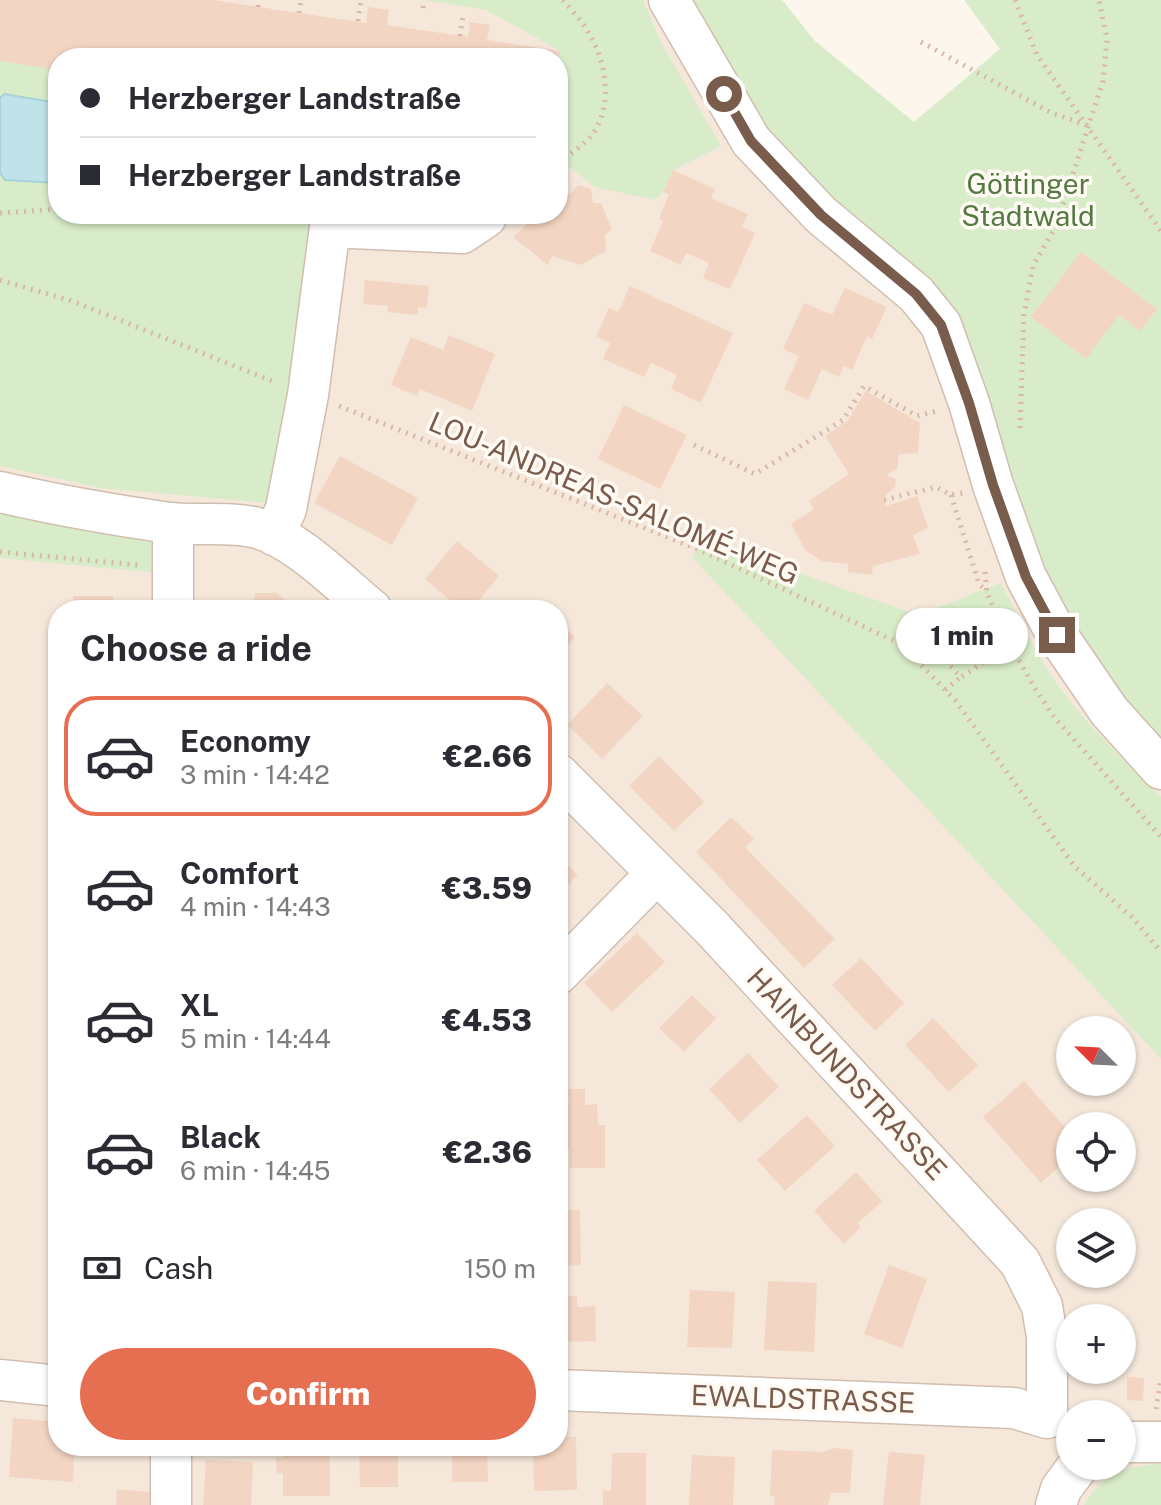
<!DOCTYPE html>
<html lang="en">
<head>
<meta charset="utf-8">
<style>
  :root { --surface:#fff; --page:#f7f7f7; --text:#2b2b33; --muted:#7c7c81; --line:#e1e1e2; --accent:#e76f51 }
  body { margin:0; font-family:"Public Sans",sans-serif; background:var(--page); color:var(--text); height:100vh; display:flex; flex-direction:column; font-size:30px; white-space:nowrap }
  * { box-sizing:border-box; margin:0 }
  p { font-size:26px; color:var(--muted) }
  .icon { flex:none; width:44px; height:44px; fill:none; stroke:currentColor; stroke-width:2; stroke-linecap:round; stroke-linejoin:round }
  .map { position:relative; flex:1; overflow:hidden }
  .sheet { position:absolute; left:48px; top:600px; width:520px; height:856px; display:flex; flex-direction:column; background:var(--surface); border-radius:32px; box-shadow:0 2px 6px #0004 }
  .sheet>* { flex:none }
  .guide { position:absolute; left:48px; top:48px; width:520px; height:176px; border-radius:32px; box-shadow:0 2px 6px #0004; display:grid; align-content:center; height:176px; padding:0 32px; background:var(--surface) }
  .needle { width:52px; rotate:294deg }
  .tools { position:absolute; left:1056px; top:1016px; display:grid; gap:16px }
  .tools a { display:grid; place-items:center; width:80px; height:80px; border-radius:50%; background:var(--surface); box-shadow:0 2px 6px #0004; font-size:40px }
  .end { position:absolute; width:36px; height:36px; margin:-18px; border:10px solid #7a5c4d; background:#fff; box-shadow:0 0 0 4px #fff }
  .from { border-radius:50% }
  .bubble { position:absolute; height:56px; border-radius:28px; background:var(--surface); box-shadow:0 2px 6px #0004; font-size:26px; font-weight:800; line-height:56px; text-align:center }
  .guide b { display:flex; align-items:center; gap:28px; height:76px; font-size:30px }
  .guide b+b { border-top:2px solid var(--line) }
  .guide i { width:20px; height:20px; background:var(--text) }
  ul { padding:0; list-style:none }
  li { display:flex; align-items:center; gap:24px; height:120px; margin:0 16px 12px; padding:0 16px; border:4px solid transparent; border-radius:32px }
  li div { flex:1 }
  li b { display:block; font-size:30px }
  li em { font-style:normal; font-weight:800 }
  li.on { border-color:var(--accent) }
  li>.icon { width:72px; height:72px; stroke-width:1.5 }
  h2 { padding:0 32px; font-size:36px; line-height:96px }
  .pay { display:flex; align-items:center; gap:20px; height:88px; padding:0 32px; font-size:30px }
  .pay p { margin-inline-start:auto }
  .action { display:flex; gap:16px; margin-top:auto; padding:16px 32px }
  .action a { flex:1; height:92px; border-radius:48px; background:var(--accent); color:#fff; font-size:32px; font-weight:800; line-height:92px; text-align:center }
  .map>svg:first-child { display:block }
  .residential { fill:#f5e8da; fill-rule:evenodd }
  .green { fill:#d8ecc9 }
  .water { fill:#bfe3e8; stroke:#a5d3da; stroke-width:2 }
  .building { fill:#f3d5c3 }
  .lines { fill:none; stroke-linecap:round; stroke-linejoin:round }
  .minor-casing { stroke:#d1beb0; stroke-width:43 }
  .path { stroke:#d9b8a5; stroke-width:5; stroke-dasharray:2 6; stroke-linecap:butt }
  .minor { stroke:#fff; stroke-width:40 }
  .route { stroke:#7a5c4d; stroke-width:10 }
  .labels { text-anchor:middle; stroke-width:7; stroke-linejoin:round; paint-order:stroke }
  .park-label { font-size:28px; fill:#537a41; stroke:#fffaf3 }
  .street-label { font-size:28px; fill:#7a5c4d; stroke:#fffaf3 }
</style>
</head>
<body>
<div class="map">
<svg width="1161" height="1505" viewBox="0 0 1161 1505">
  <rect width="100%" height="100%" fill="#fdf6ec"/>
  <path class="residential" d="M0 0H692L941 301 1161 749V1505H0ZM58 58H558V214H58ZM58 610H558V1446H58ZM1070 1030H1122V1082H1070ZM1070 1126H1122V1178H1070ZM1070 1222H1122V1274H1070ZM1070 1318H1122V1370H1070ZM1070 1414H1122V1466H1070Z"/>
  <path class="green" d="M423 0H643L661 42 721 146 673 170 663 192 655 200 595 187 558 158 560 51 486 10Z
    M692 0H782L815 41 914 122 1000 49 964 0H1161V749L1121 706 1034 559 965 337 766 141Z
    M0 58 58 69V214H481L322 222 268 503 101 488 0 466Z
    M0 504 153 539 160 573 0 558Z
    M704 540 918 615 1001 583C1020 620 1038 659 1063 692 1092 730 1127 764 1161 797V1059L692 557Z
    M1161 1464V1505H1084C1100 1477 1130 1464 1161 1464Z"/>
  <path class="water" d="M4 94 58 103V183L5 180 0 173V98Z"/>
  <path class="building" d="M0 0H212L366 23 368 7 389 10 387 25 468 37 470 22 490 25 487 40 560 51 559 58H58V70L0 61Z
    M673 170 715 189 711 198 748 214 742 227 755 233 730 289 703 278 709 263 686 253 681 265 650 251 663 221 659 219 669 194 663 192Z
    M578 185 591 189 593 203H601L612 230 605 234 606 251 581 265 552 256 548 265 513 237 539 214H558V198L571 193Z
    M1081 252 1157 309 1140 331 1119 315 1086 359 1031 317Z
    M365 280 429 286 427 308 418 307V315L387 312 388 306 363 304Z
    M630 286 733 333 701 403 671 389 677 375 651 363 644 377 603 359 610 343 596 337 609 308 618 312Z
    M845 288 887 307 872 339 867 336 852 370 844 366 839 377 822 369 808 400 784 389 799 356 783 349 804 303 832 315Z
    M449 335 495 354 472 411 420 389 417 396 391 385 411 337 443 350Z
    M866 391 920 423 918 453 899 454 897 469 886 475 896 479 895 487 883 498 886 506 917 496 928 528 913 535 920 554 873 566 872 575 848 572V564L822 561 806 551 791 524 814 509 809 501 849 474 825 436 847 421Z
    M624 405 687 435 660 489 598 459Z
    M340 456 418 498 392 545 314 503Z
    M457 541 499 576 471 610H461L425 579Z
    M255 593H277L285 600V610H209V603L254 604Z
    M73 596H113V610H73Z
    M558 622 575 637 558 656Z
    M607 683 643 716 602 759 567 725Z
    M659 756 704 802 674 831 629 786Z
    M731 817 754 839 745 847 835 939 804 968 696 852Z
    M558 855 578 875 558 895Z
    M637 933 665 962 612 1012 584 983Z
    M861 958 904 1003 875 1031 832 985Z
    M692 995 716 1018 684 1052 659 1028Z
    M933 1018 978 1065 949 1092 905 1045Z
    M748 1053 779 1087 740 1123 709 1089Z
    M1024 1081 1070 1133V1157L1041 1183 983 1117Z
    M568 1089H585V1105L597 1104 598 1125H605V1168H569V1149H558V1105L569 1104Z
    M807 1115 835 1146 785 1191 757 1160Z
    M856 1172 882 1201 858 1223 861 1227 844 1244 814 1211Z
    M558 1210H580L581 1265 558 1266Z
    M889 1265 927 1279 902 1348 864 1334Z
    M768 1281 817 1283 814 1352 764 1350Z
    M690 1290 735 1292 732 1348 687 1347Z
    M558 1296H577V1307L595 1306 596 1341 558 1342Z
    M1127 1377 1144 1378 1143 1401 1127 1400Z
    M13 1418 58 1422V1446H75L73 1482 9 1477Z
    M558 1437H576L577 1490 534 1491 533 1446H558Z
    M283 1446H330V1496H283V1473H277L276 1457H283Z
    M359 1446H398V1487H360Z
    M452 1446H487L488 1482H452Z
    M835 1448 853 1450 850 1493H831L828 1505H774L775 1496H770L772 1450 822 1452Z
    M889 1452 925 1455 920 1505H883Z
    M612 1453H646V1505H603V1490L611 1491Z
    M692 1455 735 1457 733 1505H689Z
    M206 1460 253 1462 251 1505H203Z
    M117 1489 150 1492 149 1505H116Z"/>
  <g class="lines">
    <g class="minor-casing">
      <path id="minor" d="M669 0 751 141 821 215 916 294 941 325 969 403 993 485 1026 577 1057 635 1109 711 1161 769
        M0 492C56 505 113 515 170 523 198 526 230 521 257 528 296 538 341 585 372 610
        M274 535 286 509 308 395 330 227 462 233 486 217
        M173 610V523
        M558 774 712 928 1020 1262 1042 1306 1047 1337V1418
        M558 974 657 873
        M0 1380 58 1386
        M558 1390 1014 1408 1047 1418
        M1122 1442H1161
        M171 1505V1446
        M1056 1505 1061 1489 1078 1466"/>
    </g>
    <path class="path" d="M1015 0 1037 55 1161 231
      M258 7 259 0
      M423 8 424 0
      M299 13 301 0
      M358 21 361 0
      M460 36 463 15
      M921 42 1050 112 1086 125
      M558 163C569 155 583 146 592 135 613 107 607 64 590 35 583 22 572 11 563 0
      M0 213 58 209
      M204 214H265
      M0 280 72 301 277 383
      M339 406 695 548 901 644 955 700 1075 867 1132 917 1161 952
      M1020 428 1024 314 1033 266 1056 226 1103 81 1107 39 1099 0
      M694 445 755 474 843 420 864 386 917 416 937 411
      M951 495 979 584 987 592
      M884 500 936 487 951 495 963 493
      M0 552 138 565
      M985 572 987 593 1007 639 1034 687 1054 717 1161 837
      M902 644 933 649 961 677 998 653 1007 639
      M945 690 961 677
      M1156 1409 1161 1378"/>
    <use href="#minor" class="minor"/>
  </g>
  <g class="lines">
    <path class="route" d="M724 94 751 141 821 215 916 294 941 325 969 403 993 485 1026 577 1057 635"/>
  </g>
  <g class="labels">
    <g class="park-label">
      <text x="1028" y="194">Göttinger<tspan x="1028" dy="32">Stadtwald</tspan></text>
    </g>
    <g class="street-label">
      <text transform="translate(614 498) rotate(23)" y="10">LOU-ANDREAS-SALOMÉ-WEG</text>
      <text transform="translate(847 1074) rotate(47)" y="10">HAINBUNDSTRASSE</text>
      <text transform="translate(803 1399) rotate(2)" y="10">EWALDSTRASSE</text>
    </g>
  </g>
</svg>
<div class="tools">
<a><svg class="needle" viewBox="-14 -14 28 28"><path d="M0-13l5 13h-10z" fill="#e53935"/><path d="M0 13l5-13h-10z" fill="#7c7c81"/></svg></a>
<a><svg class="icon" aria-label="locate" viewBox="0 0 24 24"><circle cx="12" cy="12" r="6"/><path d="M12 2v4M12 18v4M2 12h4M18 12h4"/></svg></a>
<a><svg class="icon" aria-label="layers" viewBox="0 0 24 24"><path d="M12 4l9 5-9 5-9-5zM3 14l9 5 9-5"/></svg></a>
<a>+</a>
<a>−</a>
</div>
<i class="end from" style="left:724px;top:94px"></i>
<i class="end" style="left:1057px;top:635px"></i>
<div class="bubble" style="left:896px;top:608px;width:132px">1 min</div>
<div class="guide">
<b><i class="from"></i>Herzberger Landstraße</b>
<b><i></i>Herzberger Landstraße</b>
</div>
<section class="sheet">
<h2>Choose a ride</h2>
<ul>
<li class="on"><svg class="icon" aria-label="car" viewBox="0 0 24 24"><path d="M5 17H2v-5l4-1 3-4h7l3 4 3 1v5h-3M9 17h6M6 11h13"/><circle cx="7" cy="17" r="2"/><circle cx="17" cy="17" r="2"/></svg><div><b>Economy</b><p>3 min · 14:42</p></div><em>€2.66</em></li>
<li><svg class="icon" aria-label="car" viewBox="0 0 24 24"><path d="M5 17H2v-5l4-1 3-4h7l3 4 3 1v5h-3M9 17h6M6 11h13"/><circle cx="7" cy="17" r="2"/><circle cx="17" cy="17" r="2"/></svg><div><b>Comfort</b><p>4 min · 14:43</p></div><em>€3.59</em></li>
<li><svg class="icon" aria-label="car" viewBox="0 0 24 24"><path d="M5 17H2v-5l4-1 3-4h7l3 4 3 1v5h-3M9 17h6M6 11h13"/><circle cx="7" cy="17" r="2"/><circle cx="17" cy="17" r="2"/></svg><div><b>XL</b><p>5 min · 14:44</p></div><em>€4.53</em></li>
<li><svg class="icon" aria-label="car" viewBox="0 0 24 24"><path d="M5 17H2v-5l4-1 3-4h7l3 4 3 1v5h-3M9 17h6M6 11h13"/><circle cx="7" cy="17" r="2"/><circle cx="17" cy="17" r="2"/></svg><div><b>Black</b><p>6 min · 14:45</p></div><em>€2.36</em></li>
</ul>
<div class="pay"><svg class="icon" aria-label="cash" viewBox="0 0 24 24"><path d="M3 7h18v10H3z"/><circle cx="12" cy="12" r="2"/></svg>Cash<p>150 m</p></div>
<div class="action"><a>Confirm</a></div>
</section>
</div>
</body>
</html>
